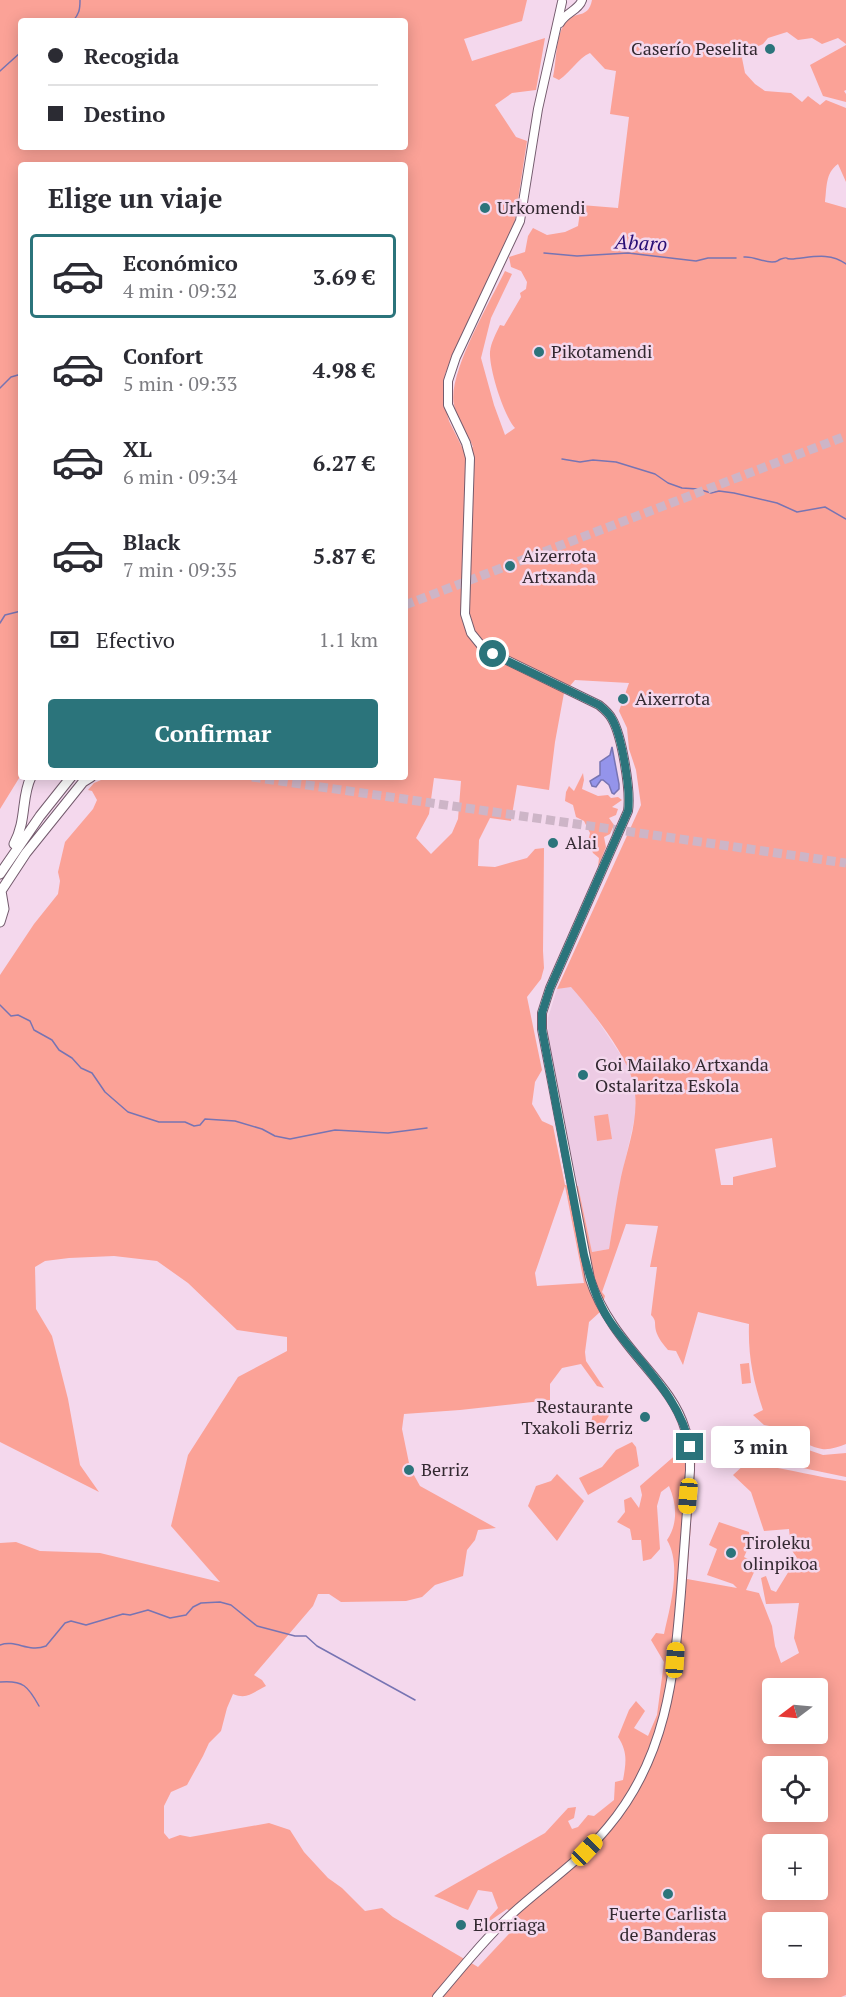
<!DOCTYPE html>
<html lang="es">
<head>
<meta charset="utf-8">
<style>
  :root { --surface:#fff; --page:#f7f7f7; --text:#2b2b33; --muted:#7c7c81; --line:#e1e1e2; --accent:#2b747b }
  body { margin:0; font-family:"PT Serif",serif; background:var(--page); color:var(--text); height:100vh; display:flex; flex-direction:column; font-size:22px; white-space:nowrap }
  * { box-sizing:border-box; margin:0 }
  p { font-size:20px; color:var(--muted) }
  .icon { flex:none; width:33px; height:33px; fill:none; stroke:currentColor; stroke-width:2; stroke-linecap:round; stroke-linejoin:round }
  .map { position:relative; flex:1; overflow:hidden }
  .details { position:absolute; left:18px; top:162px; width:390px; height:618px; display:flex; flex-direction:column; background:var(--surface); border-radius:6px; box-shadow:0 3px 15px #0003 }
  .details>* { flex:none }
  .top-card { position:absolute; left:18px; top:18px; width:390px; height:132px; border-radius:6px; box-shadow:0 3px 15px #0003; display:grid; align-content:center; height:132px; padding:0 30px; background:var(--surface) }
  .needle { width:39px; rotate:254deg }
  .tools { position:absolute; left:762px; top:1678px; display:grid; gap:12px }
  .tools a { display:grid; place-items:center; width:66px; height:66px; border-radius:6px; background:var(--surface); box-shadow:0 3px 15px #0003; font-size:30px }
  .end { position:absolute; width:27px; height:27px; margin:-14px; border:8px solid #2b747b; background:#fff; box-shadow:0 0 0 3px #fff }
  .from { border-radius:50% }
  .bubble { position:absolute; height:42px; border-radius:6px; background:var(--surface); box-shadow:0 3px 15px #0003; font-size:20px; font-weight:700; line-height:42px; text-align:center }
  .car { position:absolute; width:18px; height:36px; margin:-18px -9px; border-radius:8px; box-shadow:0 0 4px 2px #0007; background:linear-gradient(#f5c518 24%,#345 0 40%,#f5c518 0 76%,#345 0 86%,#f5c518 0) }
  .top-card b { display:flex; align-items:center; gap:21px; height:57px; font-size:22px }
  .top-card b+b { border-top:2px solid var(--line) }
  .top-card i { width:15px; height:15px; background:var(--text) }
  ul { padding:0; list-style:none }
  li { display:flex; align-items:center; gap:18px; height:84px; margin:0 12px 9px; padding:0 18px; border:3px solid transparent; border-radius:6px }
  li div { flex:1 }
  li b { display:block; font-size:22px }
  li em { font-style:normal; font-weight:700 }
  li.on { border-color:var(--accent) }
  li>.icon { width:54px; height:54px; stroke-width:1.5 }
  h2 { padding:0 30px; font-size:27px; line-height:72px }
  .pay { display:flex; align-items:center; gap:15px; height:66px; padding:0 30px; font-size:22px }
  .pay p { margin-inline-start:auto }
  .button { display:flex; gap:12px; margin-top:auto; padding:12px 30px }
  .button a { flex:1; height:69px; border-radius:6px; background:var(--accent); color:#fff; font-size:24px; font-weight:700; line-height:69px; text-align:center }
  .map>svg:first-child { display:block }
  .built { fill:#edcbe4 }
  .green { fill:#fba297; fill-rule:evenodd }
  .water { fill:#9494eb; stroke:#7774b3; stroke-width:1.5 }
  .lines { fill:none; stroke-linecap:round; stroke-linejoin:round }
  .stream { stroke:#7774b3; stroke-width:1.5 }
  .highway-tunnel { stroke:#cdb5c7; stroke-width:9; stroke-dasharray:9 4.5; stroke-linecap:butt }
  .secondary-casing { stroke:#735b6d; stroke-width:10 }
  .highway-casing { stroke:#735b6d; stroke-width:11 }
  .secondary { stroke:#fff; stroke-width:8 }
  .highway { stroke:#fff; stroke-width:9 }
  .route { stroke:#2b747b; stroke-width:8 }
  .poi-dot { fill:#2b747b; stroke:#f4d8ed; stroke-width:2 }
  .labels { text-anchor:middle; stroke-width:5; stroke-linejoin:round; paint-order:stroke }
  .poi-label { font-size:18px; fill:#332931; stroke:#f4d8ed; text-anchor:start }
  .water-label { font-size:20px; font-style:italic; fill:#280e75; stroke:#f4d8ed }
</style>
</head>
<body>
<div class="map">
<svg width="846" height="1997" viewBox="0 0 846 1997">
  <rect width="100%" height="100%" fill="#f4d8ed"/>
  <path class="built" d="M571 986 588 1006 626 1063 634 1084 636 1112 621 1179 609 1249 592 1252 547 1041 548 1018 557 989Z"/>
  <path class="green" d="M0 0H527L522 21 464 39 472 61 545 38 536 90 512 93 495 105 516 137 527 141 514 226 445 374 443 398 449 421 464 451 473 447C468 433 457 420 454 405 447 374 490 302 505 271L512 274 491 318 481 358 494 405 505 435 515 428C504 416 489 369 490 352 491 342 496 334 500 325L504 326 521 297 520 293 526 289 527 282 521 271 511 267 509 257 525 252 528 236 533 228 547 235 565 232 578 226 581 205 618 208 629 117 610 114 616 71 605 69 590 53C578 58 571 72 559 80L553 77C557 60 555 35 566 22 575 10 588 20 592 0H846V44L838 38 822 44 812 38 798 40 787 32 768 38 763 44 745 52 742 58 745 73 755 84 765 91 791 93 802 102 808 96 820 105 826 100 846 108V182L838 164C825 173 827 188 825 202L846 208V1444C838 1447 830 1450 822 1449 807 1446 805 1440 788 1443L791 1430 764 1425 753 1415 763 1410C753 1380 748 1356 749 1324L698 1312 683 1365 676 1351 668 1350C663 1344 658 1338 656 1331 654 1323 657 1321 651 1315L657 1267H650L658 1226 626 1224 602 1292 605 1296 600 1312 589 1322 585 1352 586 1361 604 1388 597 1386 581 1364 562 1368 550 1384V1400L460 1410 404 1414 402 1429 410 1468 420 1486 496 1528 478 1530 475 1540 467 1550 463 1576 435 1585 422 1597 406 1601 341 1602 329 1594H318L313 1606 254 1675 262 1680 266 1686C253 1692 248 1700 233 1694L227 1708 221 1731 209 1743 203 1756 187 1785 171 1792 164 1806V1833L169 1839 180 1835 190 1837 269 1823 290 1830 304 1852 328 1878 342 1888 365 1911 382 1908 393 1917 478 1967 522 1920 507 1909 481 1927 498 1908 492 1892 478 1890 468 1910C456 1906 446 1900 434 1896L545 1833 568 1808 576 1807 574 1818 568 1821 572 1829 578 1827 588 1815 594 1816 614 1800 615 1782 623 1780C626 1763 628 1752 618 1737L629 1710 636 1701 645 1711 634 1728 648 1736 657 1715 664 1662 651 1640 656 1633 664 1634C670 1607 682 1565 667 1540 678 1524 677 1504 669 1486L661 1492 657 1506 660 1549 651 1559 643 1561 641 1540H632L630 1529 617 1522 625 1512 624 1500 631 1497 639 1508 642 1495 640 1486 679 1452 696 1454 687 1579 737 1588 733 1584 707 1575 717 1549 709 1545 719 1522 749 1532 751 1545 749 1546 744 1557 748 1559 747 1562 754 1565 755 1570 746 1590 759 1593 772 1626 775 1646 781 1663 799 1653 794 1638 799 1603 766 1604 761 1578 766 1576 771 1590 776 1592 797 1558 791 1549 789 1529 764 1531 751 1492 733 1475 746 1463C780 1467 812 1476 846 1481V1995L841 1997H0V1543L16 1542 40 1551 100 1553 220 1582 171 1526 188 1455 238 1377 287 1351V1337L237 1330 188 1283 157 1261 114 1256 69 1258 45 1261 35 1267 36 1309 52 1336 68 1399 80 1465 99 1492 0 1442V975L34 924 58 894 60 881 58 872 65 842 93 809 97 800 92 791 88 790 94 783 108 777H405V165H21V775L0 809ZM21 21H405V147H21ZM575 680 629 683 619 711 627 728 629 749 636 770 641 805 557 989 571 987C592 1011 625 1052 633 1082 641 1114 628 1146 621 1177 616 1201 613 1225 609 1249L592 1252 578 1186 565 1185 553 1126 542 1121 532 1104 535 1082 542 1070 527 997 541 979 544 968 543 951 544 848 535 849 527 858 495 867 478 866 479 840 490 818 511 821 517 785 549 790 555 742 564 693ZM434 778 461 781 458 819 452 833 431 854 416 838 429 814ZM772 1138 776 1167 733 1177V1185H721L715 1149ZM565 1186 584 1283 537 1286 535 1273ZM772 1689H818V1734H772ZM772 1767H818V1812H772ZM772 1845H818V1890H772ZM772 1923H818V1968H772Z
    M846 45V90L844 91 846 94V102L823 96 810 65Z
    M583 773 584 780 582 789 598 796 608 795 611 798 618 797 622 800 612 807 618 809 616 815 609 818 614 825 610 834 604 837 606 847 598 867 599 858 593 853 588 842 590 833 584 821 576 817 573 805 565 801 566 792 569 786 574 791Z
    M608 1114 612 1139 597 1141 594 1116Z
    M749 1363 751 1383 742 1384 740 1364Z
    M595 1407 610 1414 601 1429 588 1433Z
    M632 1442 636 1447 639 1466 588 1495 579 1478 602 1467 616 1450Z
    M785 1445 797 1446 823 1455 846 1453V1477L760 1459 751 1460C760 1442 766 1446 785 1445Z
    M557 1474 584 1501 557 1541 528 1506 536 1486 551 1481Z"/>
  <path class="water" d="M612 747 619 784V789L614 794 612 793 609 785 603 780H601L596 787 592 786 590 781 600 775V762L610 755Z"/>
  <g class="lines">
    <path class="stream" d="M73 21C79 14 80 10 80 0
      M0 71 21 52
      M544 253 577 256 628 253 696 261 708 258H736
      M744 257C754 256 762 262 772 262 778 262 776 261 781 259 790 256 783 259 791 259 809 258 829 251 846 264
      M0 388 11 377 18 375 21 376
      M562 459 580 462 593 460 616 462 655 474 668 483 682 488 698 489 711 493 719 491 734 493 777 503 797 512 825 507 846 519
      M0 623 5 615 21 611
      M0 1005 11 1016 18 1015 30 1021 34 1030 52 1040 59 1050 72 1058 81 1068 92 1073 105 1092 128 1112 159 1122H185L194 1126 200 1125 205 1119 235 1121 262 1129 275 1136 290 1139 335 1130 388 1133 427 1128
      M0 1645C16 1639 28 1653 46 1646L65 1623 71 1621 86 1625 123 1614 130 1615 148 1610 170 1618 186 1615 193 1607 201 1603 220 1602 231 1605 257 1626 295 1636H306L317 1646 415 1700
      M0 1682C23 1680 28 1686 39 1706"/>
    <path class="highway-tunnel" d="M405 605 846 436
      M252 777 846 863"/>
    <g class="secondary-casing">
      <path id="secondary" d="M560 23C565 13 579 10 582 0
        M437 1997C462 1968 485 1938 513 1913 545 1884 580 1861 608 1827 666 1758 674 1678 681 1592 684 1551 687 1511 690 1470 690 1456 690 1442 685 1429 678 1405 662 1386 646 1367 623 1340 601 1313 590 1279L542 1029V1013L550 988 628 811C631 791 622 736 612 719 609 713 604 709 599 705L484 649 471 633 465 614 470 458 466 443 448 405V381L456 357 520 221 538 109 562 2"/>
    </g>
    <g class="highway-casing">
      <path id="highway" d="M14 844C27 820 21 797 31 777
        M0 874 40 816 71 777
        M0 922 4 909 1 891 26 853 83 782 91 777"/>
    </g>
    <use href="#secondary" class="secondary"/>
    <use href="#highway" class="highway"/>
  </g>
  <g class="lines">
    <path class="route" d="M493 654 599 705C604 709 609 713 612 719 622 736 631 791 628 811L550 988 542 1013V1029L584 1255C590 1278 596 1300 609 1320 637 1362 680 1395 690 1447"/>
  </g>
  <g class="poi-dot">
    <circle cx="770" cy="49" r="6"/>
    <circle cx="485" cy="208" r="6"/>
    <circle cx="539" cy="352" r="6"/>
    <circle cx="510" cy="566" r="6"/>
    <circle cx="623" cy="699" r="6"/>
    <circle cx="553" cy="843" r="6"/>
    <circle cx="583" cy="1075" r="6"/>
    <circle cx="645" cy="1417" r="6"/>
    <circle cx="409" cy="1470" r="6"/>
    <circle cx="731" cy="1553" r="6"/>
    <circle cx="668" cy="1894" r="6"/>
    <circle cx="461" cy="1925" r="6"/>
  </g>
  <g class="labels">
    <g class="poi-label">
      <text x="758" y="55" text-anchor="end">Caserío Peselita</text>
      <text x="497" y="214">Urkomendi</text>
      <text x="551" y="358">Pikotamendi</text>
      <text x="522" y="562">Aizerrota<tspan x="522" dy="21">Artxanda</tspan></text>
      <text x="635" y="705">Aixerrota</text>
      <text x="565" y="849">Alai</text>
      <text x="595" y="1071">Goi Mailako Artxanda<tspan x="595" dy="21">Ostalaritza Eskola</tspan></text>
      <text x="633" y="1413" text-anchor="end">Restaurante<tspan x="633" dy="21">Txakoli Berriz</tspan></text>
      <text x="421" y="1476">Berriz</text>
      <text x="743" y="1549">Tiroleku<tspan x="743" dy="21">olinpikoa</tspan></text>
      <text x="668" y="1920" text-anchor="middle">Fuerte Carlista<tspan x="668" dy="21">de Banderas</tspan></text>
      <text x="473" y="1931">Elorriaga</text>
    </g>
    <g class="water-label">
      <text transform="translate(641 243) rotate(3)" y="7">Abaro</text>
    </g>
  </g>
</svg>
<div class="tools">
<a><svg class="needle" viewBox="-14 -14 28 28"><path d="M0-13l5 13h-10z" fill="#e53935"/><path d="M0 13l5-13h-10z" fill="#7c7c81"/></svg></a>
<a><svg class="icon" aria-label="locate" viewBox="0 0 24 24"><circle cx="12" cy="12" r="6"/><path d="M12 2v4M12 18v4M2 12h4M18 12h4"/></svg></a>
<a>+</a>
<a>−</a>
</div>
<i class="end from" style="left:493px;top:654px"></i>
<i class="end" style="left:690px;top:1447px"></i>
<div class="bubble" style="left:711px;top:1426px;width:99px">3 min</div>
<i class="car" style="left:688px;top:1496px;rotate:185deg"></i>
<i class="car" style="left:675px;top:1660px;rotate:4deg"></i>
<i class="car" style="left:587px;top:1850px;rotate:44deg"></i>
<div class="top-card">
<b><i class="from"></i>Recogida</b>
<b><i></i>Destino</b>
</div>
<section class="details">
<h2>Elige un viaje</h2>
<ul>
<li class="on"><svg class="icon" aria-label="car" viewBox="0 0 24 24"><path d="M5 17H2v-5l4-1 3-4h7l3 4 3 1v5h-3M9 17h6M6 11h13"/><circle cx="7" cy="17" r="2"/><circle cx="17" cy="17" r="2"/></svg><div><b>Económico</b><p>4 min · 09:32</p></div><em>3.69 €</em></li>
<li><svg class="icon" aria-label="car" viewBox="0 0 24 24"><path d="M5 17H2v-5l4-1 3-4h7l3 4 3 1v5h-3M9 17h6M6 11h13"/><circle cx="7" cy="17" r="2"/><circle cx="17" cy="17" r="2"/></svg><div><b>Confort</b><p>5 min · 09:33</p></div><em>4.98 €</em></li>
<li><svg class="icon" aria-label="car" viewBox="0 0 24 24"><path d="M5 17H2v-5l4-1 3-4h7l3 4 3 1v5h-3M9 17h6M6 11h13"/><circle cx="7" cy="17" r="2"/><circle cx="17" cy="17" r="2"/></svg><div><b>XL</b><p>6 min · 09:34</p></div><em>6.27 €</em></li>
<li><svg class="icon" aria-label="car" viewBox="0 0 24 24"><path d="M5 17H2v-5l4-1 3-4h7l3 4 3 1v5h-3M9 17h6M6 11h13"/><circle cx="7" cy="17" r="2"/><circle cx="17" cy="17" r="2"/></svg><div><b>Black</b><p>7 min · 09:35</p></div><em>5.87 €</em></li>
</ul>
<div class="pay"><svg class="icon" aria-label="cash" viewBox="0 0 24 24"><path d="M3 7h18v10H3z"/><circle cx="12" cy="12" r="2"/></svg>Efectivo<p>1.1 km</p></div>
<div class="button"><a>Confirmar</a></div>
</section>
</div>
</body>
</html>
